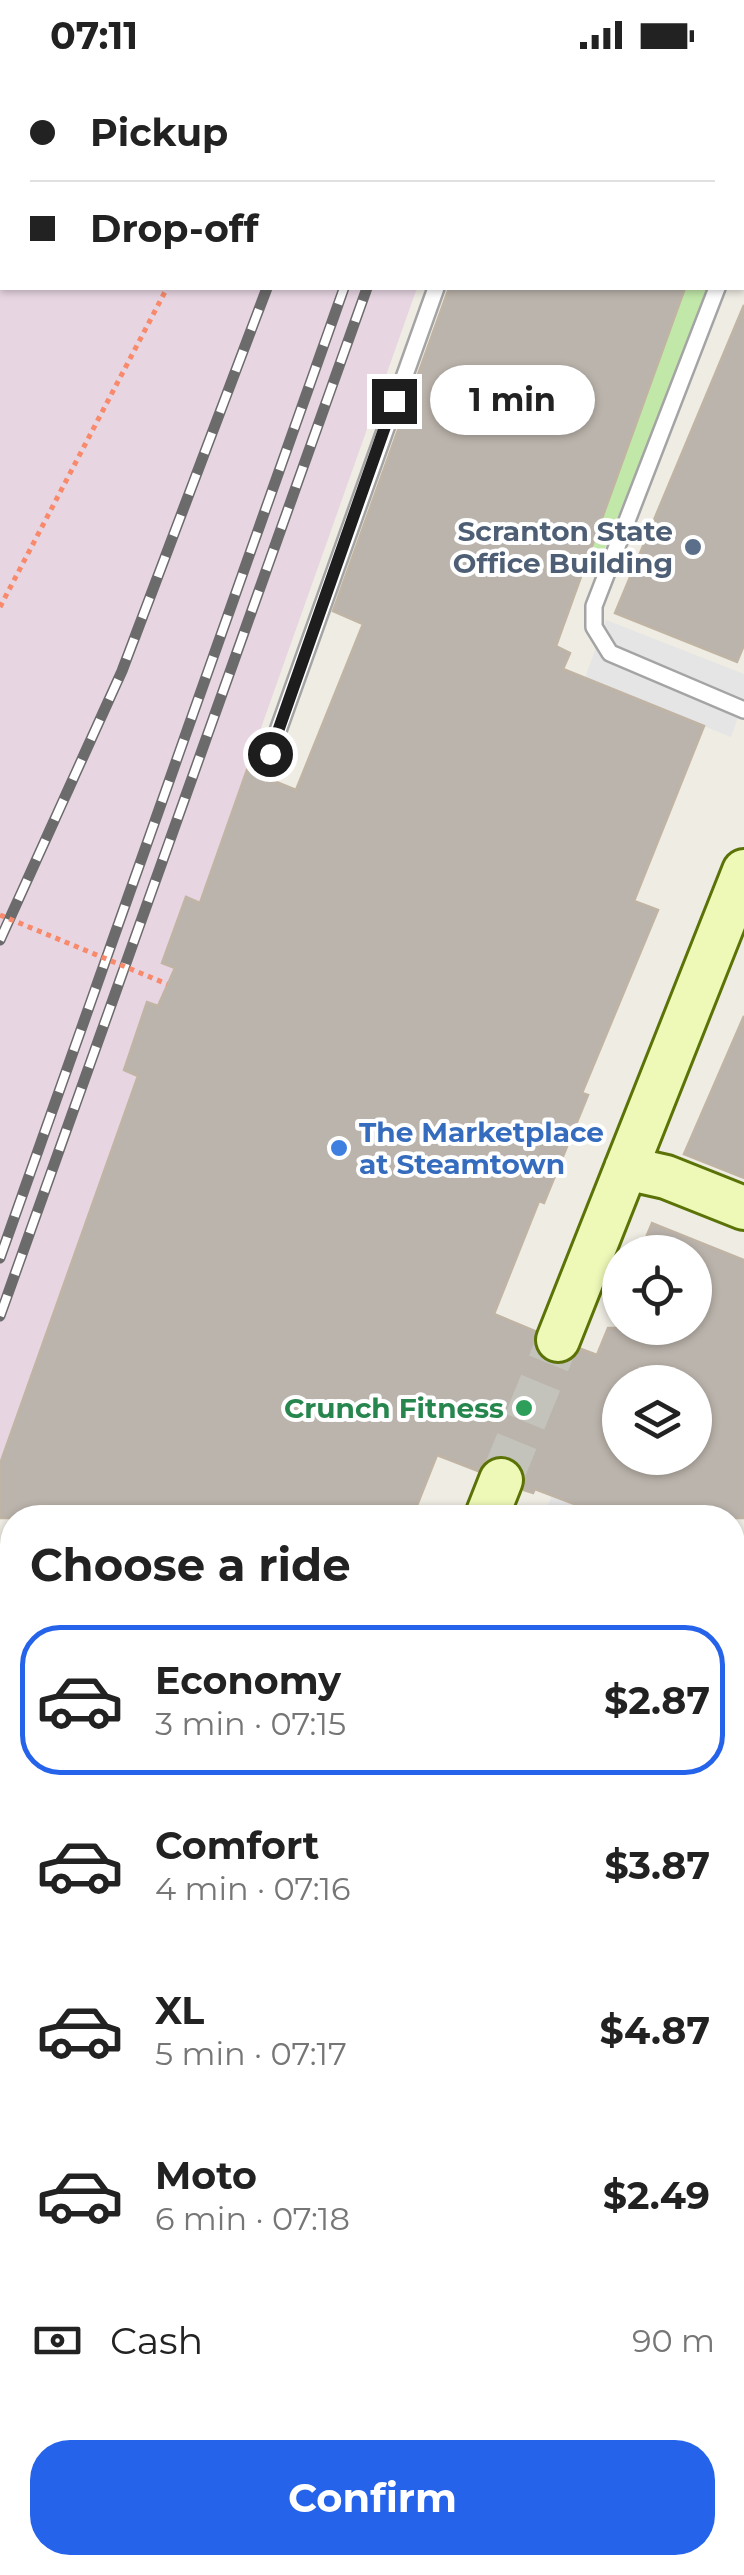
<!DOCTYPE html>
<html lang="en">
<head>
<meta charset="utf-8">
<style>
  :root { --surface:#fff; --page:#f2f2f2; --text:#222; --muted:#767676; --line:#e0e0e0; --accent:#2563eb }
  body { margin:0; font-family:Montserrat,sans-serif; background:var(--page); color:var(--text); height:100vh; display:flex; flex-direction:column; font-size:38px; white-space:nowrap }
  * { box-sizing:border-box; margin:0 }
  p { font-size:32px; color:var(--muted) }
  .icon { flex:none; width:55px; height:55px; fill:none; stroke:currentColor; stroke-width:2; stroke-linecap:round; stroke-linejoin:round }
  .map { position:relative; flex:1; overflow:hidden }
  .panel { position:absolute; left:0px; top:1435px; width:745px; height:1070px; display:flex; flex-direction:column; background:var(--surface); border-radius:40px 40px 0 0; box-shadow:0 2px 8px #0004 }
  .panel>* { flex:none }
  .guide { position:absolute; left:0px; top:0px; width:745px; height:220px; box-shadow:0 2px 8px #0004; display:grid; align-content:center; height:220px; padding:0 30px; background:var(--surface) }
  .fabs { position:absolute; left:602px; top:1165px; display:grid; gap:20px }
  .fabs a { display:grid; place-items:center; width:110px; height:110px; border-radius:50%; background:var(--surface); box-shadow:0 2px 8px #0004; font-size:50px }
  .end { position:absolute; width:45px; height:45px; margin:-22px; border:12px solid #1d1d1d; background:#fff; box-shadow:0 0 0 5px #fff }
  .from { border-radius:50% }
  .bubble { position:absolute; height:70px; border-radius:35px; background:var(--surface); box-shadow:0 2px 8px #0004; font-size:32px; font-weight:700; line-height:70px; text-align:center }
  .guide b { display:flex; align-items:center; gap:35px; height:95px; font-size:38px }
  .guide b+b { border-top:2px solid var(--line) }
  .guide i { width:25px; height:25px; background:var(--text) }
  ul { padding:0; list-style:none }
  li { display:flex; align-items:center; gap:30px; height:150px; margin:0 20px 15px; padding:0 10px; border:5px solid transparent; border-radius:40px }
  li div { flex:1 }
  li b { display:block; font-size:38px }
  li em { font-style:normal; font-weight:700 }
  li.on { border-color:var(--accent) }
  li>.icon { width:90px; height:90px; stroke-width:1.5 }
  h2 { padding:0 30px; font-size:45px; line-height:120px }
  .pay { display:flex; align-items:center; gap:25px; height:110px; padding:0 30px; font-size:38px }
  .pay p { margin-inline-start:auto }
  .button { display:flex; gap:20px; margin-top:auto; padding:20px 30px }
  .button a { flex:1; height:115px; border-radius:40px; background:var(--accent); color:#fff; font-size:40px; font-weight:700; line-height:115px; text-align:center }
  .status { display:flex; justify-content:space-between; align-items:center; height:70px; padding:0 50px; background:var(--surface); direction:ltr }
  .status svg { height:28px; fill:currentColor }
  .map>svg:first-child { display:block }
  .commercial { fill:#efd6d2 }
  .industrial { fill:#e7d5e2 }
  .grass { fill:#c1e8a9 }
  .parking { fill:#e5e5e5 }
  .building { fill:#bbb4ac; stroke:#c0b4a5; stroke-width:2.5; fill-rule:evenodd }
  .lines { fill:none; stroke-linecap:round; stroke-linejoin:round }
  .secondary-tunnel { stroke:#c4c3bb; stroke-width:42; stroke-dasharray:42 21; stroke-linecap:butt }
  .lane-casing { stroke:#a4a4a4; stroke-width:20 }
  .street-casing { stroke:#a4a4a4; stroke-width:35 }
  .secondary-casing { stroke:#5a7206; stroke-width:48 }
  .primary-casing { stroke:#947402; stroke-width:52 }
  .path { stroke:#f8896a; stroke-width:5; stroke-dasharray:5 5; stroke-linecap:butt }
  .lane { stroke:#fff; stroke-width:15 }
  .street { stroke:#fff; stroke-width:30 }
  .secondary { stroke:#eef8b7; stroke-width:42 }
  .primary { stroke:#fadc9c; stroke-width:48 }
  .rail-casing { stroke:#6b6b6b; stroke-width:11 }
  .rail { stroke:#fff; stroke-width:8; stroke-dasharray:22; stroke-linecap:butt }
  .path-bridge { stroke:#f8896a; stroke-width:5; stroke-dasharray:5 5; stroke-linecap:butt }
  .route { stroke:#1d1d1d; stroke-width:12 }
  .service-dot { fill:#5c6f8a; stroke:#fff; stroke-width:4 }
  .shop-dot { fill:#3f7fe0; stroke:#fff; stroke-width:4 }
  .leisure-dot { fill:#2e9e5b; stroke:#fff; stroke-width:4 }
  .labels { text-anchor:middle; stroke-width:8; stroke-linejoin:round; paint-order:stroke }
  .service-label { font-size:28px; font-weight:bold; fill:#4e5e75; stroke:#fff; text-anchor:end }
  .shop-label { font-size:28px; font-weight:bold; fill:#366cbe; stroke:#fff; text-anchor:start }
  .leisure-label { font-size:28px; font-weight:bold; fill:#27864d; stroke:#fff; text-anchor:end }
</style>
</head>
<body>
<div class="status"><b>07:11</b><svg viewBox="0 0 49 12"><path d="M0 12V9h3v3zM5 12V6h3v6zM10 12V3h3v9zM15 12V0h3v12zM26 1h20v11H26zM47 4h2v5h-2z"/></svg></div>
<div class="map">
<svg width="744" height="2505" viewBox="0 0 744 2505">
  <rect width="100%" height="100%" fill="#eeece3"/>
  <path class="commercial" d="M732 1756 744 1760V2358L732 2353Z"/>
  <path class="industrial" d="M0 0H494L2 2V218H417L0 1394Z"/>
  <path class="grass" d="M685 218H710L597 498 586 494Z
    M0 1891 12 1895V2048L0 2042Z"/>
  <path class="parking" d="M606 550 744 604V630L731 667 585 608Z
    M552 1425 611 1448H543Z"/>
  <path class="building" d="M449 218H685L556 576 570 583 563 599 704 656 634 831 658 840 582 1023 588 1025 544 1133 539 1131 494 1244 535 1261 534 1275 539 1286 563 1294 581 1279 597 1285 608 1258H695V1182H640L652 1153 744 1190V1448H611L535 1419 533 1423 524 1420 521 1395 509 1386 486 1390 478 1401 437 1385 412 1448H0V1394L138 1006 124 1000 147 932 158 936 175 898 162 893 186 827 200 833 247 700 296 720 363 554 333 541ZM620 1312H695V1388H620Z
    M744 235V575L737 592 615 543Z
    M744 946V1108L684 1084Z"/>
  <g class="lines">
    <path class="secondary-tunnel" d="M501 1410 558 1270"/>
    <g class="lane-casing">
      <path id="lane" d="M519 2 521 0
        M742 155 744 152
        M717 218 594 536V557L610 583 744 640
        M270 683 436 218
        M732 1507 736 1499
        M732 2026 744 2031
        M732 2108 744 2112
        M353 2492 385 2505
        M289 2505 294 2492"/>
    </g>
    <g class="street-casing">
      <path id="street" d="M732 1723 744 1728
        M0 2469 12 2473"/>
    </g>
    <g class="secondary-casing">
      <path id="secondary" d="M626 1098 666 1107 744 1138
        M558 1270 744 801
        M486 1448 501 1410
        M0 2077 12 2082
        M84 2505 89 2492"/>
    </g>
    <g class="primary-casing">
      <path id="primary" d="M732 2372 744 2377
        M29 2505 34 2492"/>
    </g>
    <path class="path" d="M282 2 283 0
      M397 2 398 0
      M0 537 167 218"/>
    <use href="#lane" class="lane"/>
    <use href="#street" class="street"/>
    <use href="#secondary" class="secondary"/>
    <use href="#primary" class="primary"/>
    <g class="rail-casing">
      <path id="rail" d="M348 2 349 0
        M421 2 422 0
        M444 2 445 0
        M0 870 122 601 267 218
        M0 1188 344 218
        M0 1246 367 218"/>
    </g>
    <use href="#rail" class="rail"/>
    <path class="path-bridge" d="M0 845 167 914"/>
  </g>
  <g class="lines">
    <path class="route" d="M270 684 394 331"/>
  </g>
  <circle class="service-dot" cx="693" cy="477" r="10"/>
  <circle class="shop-dot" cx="339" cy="1078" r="10"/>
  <circle class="leisure-dot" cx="524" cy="1338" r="10"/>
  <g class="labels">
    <g class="service-label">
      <text x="673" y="471">Scranton State<tspan x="673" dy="32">Office Building</tspan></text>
    </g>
    <g class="shop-label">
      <text x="359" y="1072">The Marketplace<tspan x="359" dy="32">at Steamtown</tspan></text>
    </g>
    <g class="leisure-label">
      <text x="504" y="1348">Crunch Fitness</text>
    </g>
  </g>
</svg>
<div class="fabs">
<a><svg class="icon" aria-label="locate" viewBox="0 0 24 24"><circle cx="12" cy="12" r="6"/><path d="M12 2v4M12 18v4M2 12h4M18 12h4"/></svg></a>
<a><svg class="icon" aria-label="layers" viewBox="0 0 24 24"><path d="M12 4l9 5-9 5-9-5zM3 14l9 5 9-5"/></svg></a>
</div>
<i class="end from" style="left:270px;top:684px"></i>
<i class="end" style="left:394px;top:331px"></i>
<div class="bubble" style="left:430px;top:295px;width:165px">1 min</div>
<div class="guide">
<b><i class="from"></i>Pickup</b>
<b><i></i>Drop-off</b>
</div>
<section class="panel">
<h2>Choose a ride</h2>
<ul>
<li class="on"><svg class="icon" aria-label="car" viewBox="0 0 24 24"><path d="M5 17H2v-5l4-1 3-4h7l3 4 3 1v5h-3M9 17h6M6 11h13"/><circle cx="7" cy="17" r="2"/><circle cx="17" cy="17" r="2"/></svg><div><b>Economy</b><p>3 min · 07:15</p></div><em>$2.87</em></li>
<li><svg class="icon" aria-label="car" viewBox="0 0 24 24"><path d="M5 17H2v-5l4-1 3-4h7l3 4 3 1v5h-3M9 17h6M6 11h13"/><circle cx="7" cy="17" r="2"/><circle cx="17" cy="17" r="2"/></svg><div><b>Comfort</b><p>4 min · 07:16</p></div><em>$3.87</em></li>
<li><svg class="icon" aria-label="car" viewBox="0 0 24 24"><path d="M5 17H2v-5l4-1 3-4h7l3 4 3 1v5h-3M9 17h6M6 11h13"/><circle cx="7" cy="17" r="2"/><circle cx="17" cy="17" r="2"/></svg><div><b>XL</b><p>5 min · 07:17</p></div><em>$4.87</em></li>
<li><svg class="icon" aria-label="car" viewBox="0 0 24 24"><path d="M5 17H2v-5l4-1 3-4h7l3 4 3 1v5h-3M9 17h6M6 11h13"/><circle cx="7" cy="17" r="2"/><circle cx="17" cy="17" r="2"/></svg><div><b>Moto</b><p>6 min · 07:18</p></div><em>$2.49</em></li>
</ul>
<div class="pay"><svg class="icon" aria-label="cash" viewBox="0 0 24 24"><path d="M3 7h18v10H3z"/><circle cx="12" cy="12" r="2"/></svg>Cash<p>90 m</p></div>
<div class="button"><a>Confirm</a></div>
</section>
</div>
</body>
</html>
